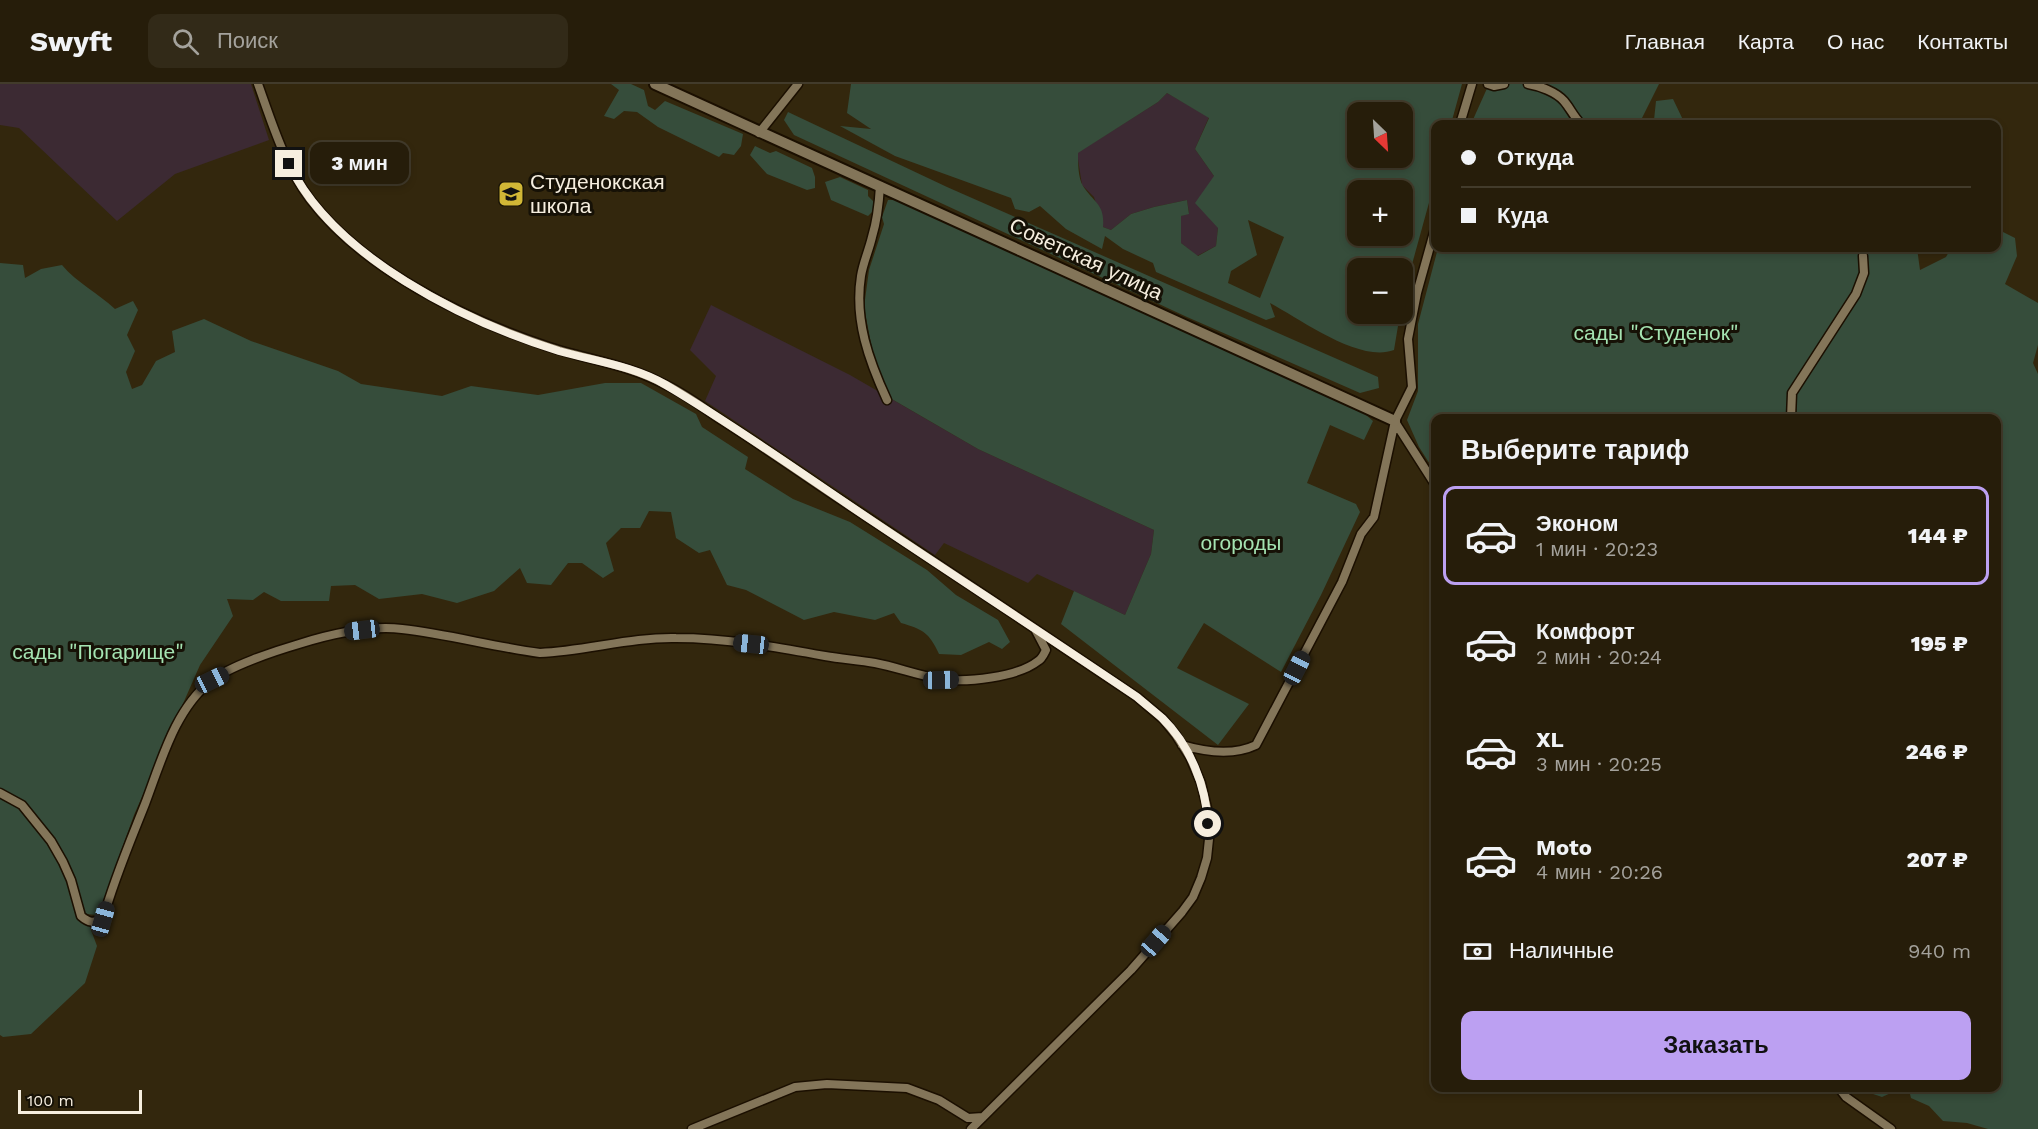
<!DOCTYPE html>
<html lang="ru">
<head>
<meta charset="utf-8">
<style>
  :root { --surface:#261d0a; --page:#322a18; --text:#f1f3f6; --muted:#a4a29c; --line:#423b2b; --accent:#bca0f2 }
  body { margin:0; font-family:"Work Sans",sans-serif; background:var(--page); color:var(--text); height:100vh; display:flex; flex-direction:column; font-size:22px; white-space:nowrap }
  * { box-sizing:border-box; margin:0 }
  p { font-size:20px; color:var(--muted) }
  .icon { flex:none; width:33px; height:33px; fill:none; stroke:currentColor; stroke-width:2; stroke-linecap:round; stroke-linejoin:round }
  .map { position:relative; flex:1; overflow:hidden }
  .details { position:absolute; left:1431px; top:330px; width:570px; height:678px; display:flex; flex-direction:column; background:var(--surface); border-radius:12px; box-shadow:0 3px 9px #0003,0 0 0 2px var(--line) }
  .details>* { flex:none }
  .banner { position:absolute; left:1431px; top:36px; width:570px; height:132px; border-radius:12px; box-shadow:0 3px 9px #0003,0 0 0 2px var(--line); display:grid; align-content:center; height:132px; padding:0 30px; background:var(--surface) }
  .needle { width:39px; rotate:155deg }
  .fabs { position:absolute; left:1347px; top:18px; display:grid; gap:12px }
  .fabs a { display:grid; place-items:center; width:66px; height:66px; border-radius:12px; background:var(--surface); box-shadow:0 3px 9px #0003,0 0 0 2px var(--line); font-size:30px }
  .scale { position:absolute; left:18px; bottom:15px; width:124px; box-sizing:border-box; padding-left:6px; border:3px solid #f6eedf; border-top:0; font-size:16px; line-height:21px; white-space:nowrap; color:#f6eedf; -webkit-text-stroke:4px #161106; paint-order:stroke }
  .end { position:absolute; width:27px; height:27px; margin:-14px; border:8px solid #f6eedf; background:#111; box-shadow:0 0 0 3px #111 }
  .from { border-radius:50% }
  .bubble { position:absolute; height:42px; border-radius:12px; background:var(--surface); box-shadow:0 3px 9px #0003,0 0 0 2px var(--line); font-size:20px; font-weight:800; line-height:42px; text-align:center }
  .car { position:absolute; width:18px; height:36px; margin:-18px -9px; border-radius:8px; box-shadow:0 0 4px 2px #0007; background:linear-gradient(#222 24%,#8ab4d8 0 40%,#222 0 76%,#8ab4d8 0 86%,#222 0) }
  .banner b { display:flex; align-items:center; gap:21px; height:57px; font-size:22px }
  .banner b+b { border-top:2px solid var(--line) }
  .banner i { width:15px; height:15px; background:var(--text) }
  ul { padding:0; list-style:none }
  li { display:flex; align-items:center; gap:18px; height:99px; margin:0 12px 9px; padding:0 18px; border:3px solid transparent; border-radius:12px }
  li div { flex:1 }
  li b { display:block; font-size:22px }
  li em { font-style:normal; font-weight:800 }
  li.current { border-color:var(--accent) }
  li>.icon { width:54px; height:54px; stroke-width:1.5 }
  h2 { padding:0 30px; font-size:27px; line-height:72px }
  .pay { display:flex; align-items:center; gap:15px; height:66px; padding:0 30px; font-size:22px }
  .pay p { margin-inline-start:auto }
  .primary-button { display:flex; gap:12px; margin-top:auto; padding:12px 30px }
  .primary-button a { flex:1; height:69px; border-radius:12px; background:var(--accent); color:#111; font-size:24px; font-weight:800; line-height:69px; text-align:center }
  header { display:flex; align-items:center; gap:36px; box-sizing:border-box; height:84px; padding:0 30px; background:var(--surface); border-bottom:2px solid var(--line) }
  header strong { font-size:28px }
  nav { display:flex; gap:33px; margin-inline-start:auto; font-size:21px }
  .search { width:420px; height:54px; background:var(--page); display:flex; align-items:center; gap:15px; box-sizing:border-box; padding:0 21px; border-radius:12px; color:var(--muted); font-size:22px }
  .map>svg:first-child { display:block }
  .industrial { fill:#3c2a33 }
  .green { fill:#364d3b; fill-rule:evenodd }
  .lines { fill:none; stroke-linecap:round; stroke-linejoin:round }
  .minor-casing { stroke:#1b0f00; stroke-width:11 }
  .tertiary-casing { stroke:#1b0f00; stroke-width:14 }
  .minor { stroke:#837559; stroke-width:8 }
  .tertiary { stroke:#837559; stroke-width:10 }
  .route { stroke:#f6eedf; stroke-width:8 }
  .labels { text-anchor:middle; stroke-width:6; stroke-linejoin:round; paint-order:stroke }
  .poi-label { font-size:21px; fill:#f6eedf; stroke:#161106; text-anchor:start }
  .street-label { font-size:21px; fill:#f6eedf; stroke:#161106 }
  .park-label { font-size:21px; fill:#a4e3b1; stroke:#161106 }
</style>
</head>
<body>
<header>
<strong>Swyft</strong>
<div class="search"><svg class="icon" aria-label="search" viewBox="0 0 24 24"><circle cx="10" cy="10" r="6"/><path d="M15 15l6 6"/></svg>Поиск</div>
<nav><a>Главная</a><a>Карта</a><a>О нас</a><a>Контакты</a></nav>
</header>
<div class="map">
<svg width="2038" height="1045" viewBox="0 0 2038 1045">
  <rect width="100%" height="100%" fill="#33270d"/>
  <path class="industrial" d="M0 0H251L269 56 175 90 117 137 19 44 0 41Z
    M1167 9 1209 33 1195 65 1214 92 1218 144 1216 162 1197 172 1181 159V132L1189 129 1187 116 1154 123 1131 130 1111 146 1103 143 1094 113 1082 101 1077 69 1158 18Z
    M711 221 850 291 978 365 1154 446 1151 470 1125 531 1037 490 1028 499 944 459 935 471 705 317 716 292 690 266Z"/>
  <path class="green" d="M611 0H631L644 6 648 22 655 26 665 17 743 50 741 62 734 71 723 69 719 73 658 43 637 28 624 27 614 35 604 32 619 6Z
    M851 0H1462L1451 40H1436L1435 97 1403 213 1402 184H1358V230H1400L1394 266C1359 279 1302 236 1270 219L1275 233 1266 236 1156 188 1153 179 1123 165 1105 152 1102 165 1066 145 1040 122 1029 128 1015 125 1011 114 895 72 840 42 871 45 847 29ZM1167 9 1209 34 1195 65 1214 92 1195 119 1218 144 1216 162 1198 172 1181 159V132L1189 130 1187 116 1154 123 1131 130 1111 146 1103 143C1105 120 1094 119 1083 102 1078 94 1078 78 1078 69L1158 18ZM1358 28H1402V74H1358ZM1358 106H1402V152H1358ZM1248 136 1284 153 1260 214 1228 199 1231 187 1257 171Z
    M1489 0H1659L1639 40H1471Z
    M1673 15 1685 40H1656L1654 36 1656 17Z
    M788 28 947 103 1378 293 1379 304 1360 309 1187 233 794 51 784 36Z
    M755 62 770 69 776 67 812 84 815 93V104L807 106 767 90 750 71Z
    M840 93 868 106V112L873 117V127L868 132 831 116 825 98Z
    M888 116H897L1365 330 1373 337 1364 356 1330 341 1307 399 1356 420 1360 428 1321 511 1281 588 1204 539 1177 584 1249 620 1218 661 1061 540 1074 507 1125 531 1151 470 1154 446 978 365 890 314 873 270 864 223 869 186 884 140 882 133Z
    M1997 145 2015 154 2017 172 2005 200 2038 219V261L2033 279 2038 290V1045H1988L1967 1039 1943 1037 1929 1022 1911 1014 1909 1006 1893 1008 1882 1013 1870 1009 1865 1004H1996V334H1436L1435 388 1419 363 1407 336 1418 307V240L1438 164H1917L1920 186 1946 173 1951 164H1996Z
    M0 179 23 181 25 194 41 185 62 181C77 199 98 209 115 225L133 217 138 226 127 251 135 267 126 288 132 305 142 301 156 277 175 268 172 247 204 235 251 257 338 287 361 300 442 312 471 302 538 311 605 299H641L696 330 702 343 748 373 745 385 793 415 850 438 927 486 956 511 998 536 1010 558 1002 565 989 558 961 571 939 570C929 548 922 545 901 539L894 529 875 536 834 528 804 536 746 506 727 501 710 466 699 469 676 454 671 428 649 427 640 444H621L606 459 614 487 603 494 582 479H568L551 501 527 499 520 484 494 507 457 519 422 510 379 515 355 501 331 502 329 517H281L264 508 253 516 227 515 233 532 200 581 134 731 98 831 85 830 97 862 85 899 31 950 3 953 0 951Z"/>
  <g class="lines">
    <g class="minor-casing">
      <path id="minor" d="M258 0C272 39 285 82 310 115 363 185 465 235 546 262 584 275 626 280 662 299 684 309 703 324 723 337 759 360 794 384 829 408 931 476 1035 544 1137 613L1163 635 1176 651 1190 673 1201 699 1207 724 1209 755 1207 774 1201 794 1193 813 1182 828 1131 886 971 1045
        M1488 0 1494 2 1504 0
        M1528 0C1540 2 1556 8 1564 17 1570 24 1574 33 1581 40
        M1460 40 1472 0
        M759 49 798 0
        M880 102C879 119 877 137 872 153 869 166 863 179 861 192 854 236 869 277 887 316
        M1791 334 1792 309 1856 210 1864 189 1863 172
        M1395 338 1436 402
        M1182 661C1206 668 1233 672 1256 661L1342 498 1361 450 1374 433 1395 337 1412 303 1408 255 1417 209 1436 141
        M0 709 22 721 51 757 63 778 71 796 81 832C89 839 93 839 103 835 114 795 130 758 145 720 161 678 175 625 211 597 230 582 275 567 299 560 331 550 368 541 402 545 448 550 494 563 540 569 586 567 631 553 676 554 726 554 776 563 825 572 842 575 858 576 875 579 897 583 919 592 941 595 966 599 1018 593 1038 577 1042 575 1044 570 1046 566L1036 547
        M1839 1004 1846 1013 1891 1045
        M692 1045 795 1003 827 1000 907 1004 939 1016 968 1034 983 1033"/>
    </g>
    <g class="tertiary-casing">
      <path id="tertiary" d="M655 0 1395 337"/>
    </g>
    <use href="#minor" class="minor"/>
    <use href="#tertiary" class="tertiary"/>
  </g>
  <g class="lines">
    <path class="route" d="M289 80C333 173 466 238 559 267 594 277 634 282 666 301 737 343 805 392 874 438 962 497 1050 554 1137 613 1145 620 1154 627 1162 634 1190 661 1206 702 1208 740"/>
  </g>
  <defs>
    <g id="school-square" transform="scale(1.35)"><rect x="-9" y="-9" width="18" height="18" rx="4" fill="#d1b736" stroke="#161106"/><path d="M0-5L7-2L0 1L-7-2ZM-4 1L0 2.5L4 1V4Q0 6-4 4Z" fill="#111"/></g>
  </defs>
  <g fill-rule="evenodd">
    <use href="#school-square" x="511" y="110"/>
  </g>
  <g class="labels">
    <g class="poi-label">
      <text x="530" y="105">Студенокская<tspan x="530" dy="24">школа</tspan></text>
    </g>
    <g class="street-label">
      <text transform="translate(1086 175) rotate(25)" y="7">Советская улица</text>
    </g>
    <g class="park-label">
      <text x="1656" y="256">сады "Студенок"</text>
      <text x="1241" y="466">огороды</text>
      <text x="98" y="575">сады "Погарище"</text>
    </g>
  </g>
</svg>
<div class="fabs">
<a><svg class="needle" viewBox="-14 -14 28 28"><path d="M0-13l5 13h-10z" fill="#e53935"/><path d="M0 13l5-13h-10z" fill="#a4a29c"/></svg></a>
<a>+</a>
<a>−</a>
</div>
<div class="scale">100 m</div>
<i class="end from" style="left:1208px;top:740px"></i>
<i class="end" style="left:289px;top:80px"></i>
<div class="bubble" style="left:310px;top:58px;width:99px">3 мин</div>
<i class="car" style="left:362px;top:546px;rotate:263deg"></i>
<i class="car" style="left:751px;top:560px;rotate:276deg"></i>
<i class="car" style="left:1297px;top:584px;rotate:27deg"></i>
<i class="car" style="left:212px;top:596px;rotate:64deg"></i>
<i class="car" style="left:941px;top:596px;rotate:89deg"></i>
<i class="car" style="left:103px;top:835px;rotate:16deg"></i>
<i class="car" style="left:1156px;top:857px;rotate:41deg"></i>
<div class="banner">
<b><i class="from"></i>Откуда</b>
<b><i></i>Куда</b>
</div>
<section class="details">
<h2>Выберите тариф</h2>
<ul>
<li class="current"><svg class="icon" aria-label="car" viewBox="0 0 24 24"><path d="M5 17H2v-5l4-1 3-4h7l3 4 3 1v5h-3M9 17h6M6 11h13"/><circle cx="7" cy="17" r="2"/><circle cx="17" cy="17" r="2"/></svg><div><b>Эконом</b><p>1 мин · 20:23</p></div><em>144 ₽</em></li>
<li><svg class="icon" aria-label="car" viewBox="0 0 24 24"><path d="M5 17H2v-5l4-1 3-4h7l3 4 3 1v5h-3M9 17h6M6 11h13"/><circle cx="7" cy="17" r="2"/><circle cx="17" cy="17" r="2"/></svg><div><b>Комфорт</b><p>2 мин · 20:24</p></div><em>195 ₽</em></li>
<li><svg class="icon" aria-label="car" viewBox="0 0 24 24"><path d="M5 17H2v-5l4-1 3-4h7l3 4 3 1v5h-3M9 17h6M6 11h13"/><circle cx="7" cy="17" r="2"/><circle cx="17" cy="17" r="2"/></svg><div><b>XL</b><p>3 мин · 20:25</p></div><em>246 ₽</em></li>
<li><svg class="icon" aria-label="car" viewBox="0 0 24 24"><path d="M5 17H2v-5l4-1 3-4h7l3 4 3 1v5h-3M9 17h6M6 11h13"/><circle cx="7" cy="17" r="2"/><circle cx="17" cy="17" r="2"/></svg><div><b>Moto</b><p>4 мин · 20:26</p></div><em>207 ₽</em></li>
</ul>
<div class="pay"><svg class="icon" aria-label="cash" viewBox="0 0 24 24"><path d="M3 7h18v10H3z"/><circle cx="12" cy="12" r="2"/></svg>Наличные<p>940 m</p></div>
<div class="primary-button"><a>Заказать</a></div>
</section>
</div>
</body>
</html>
